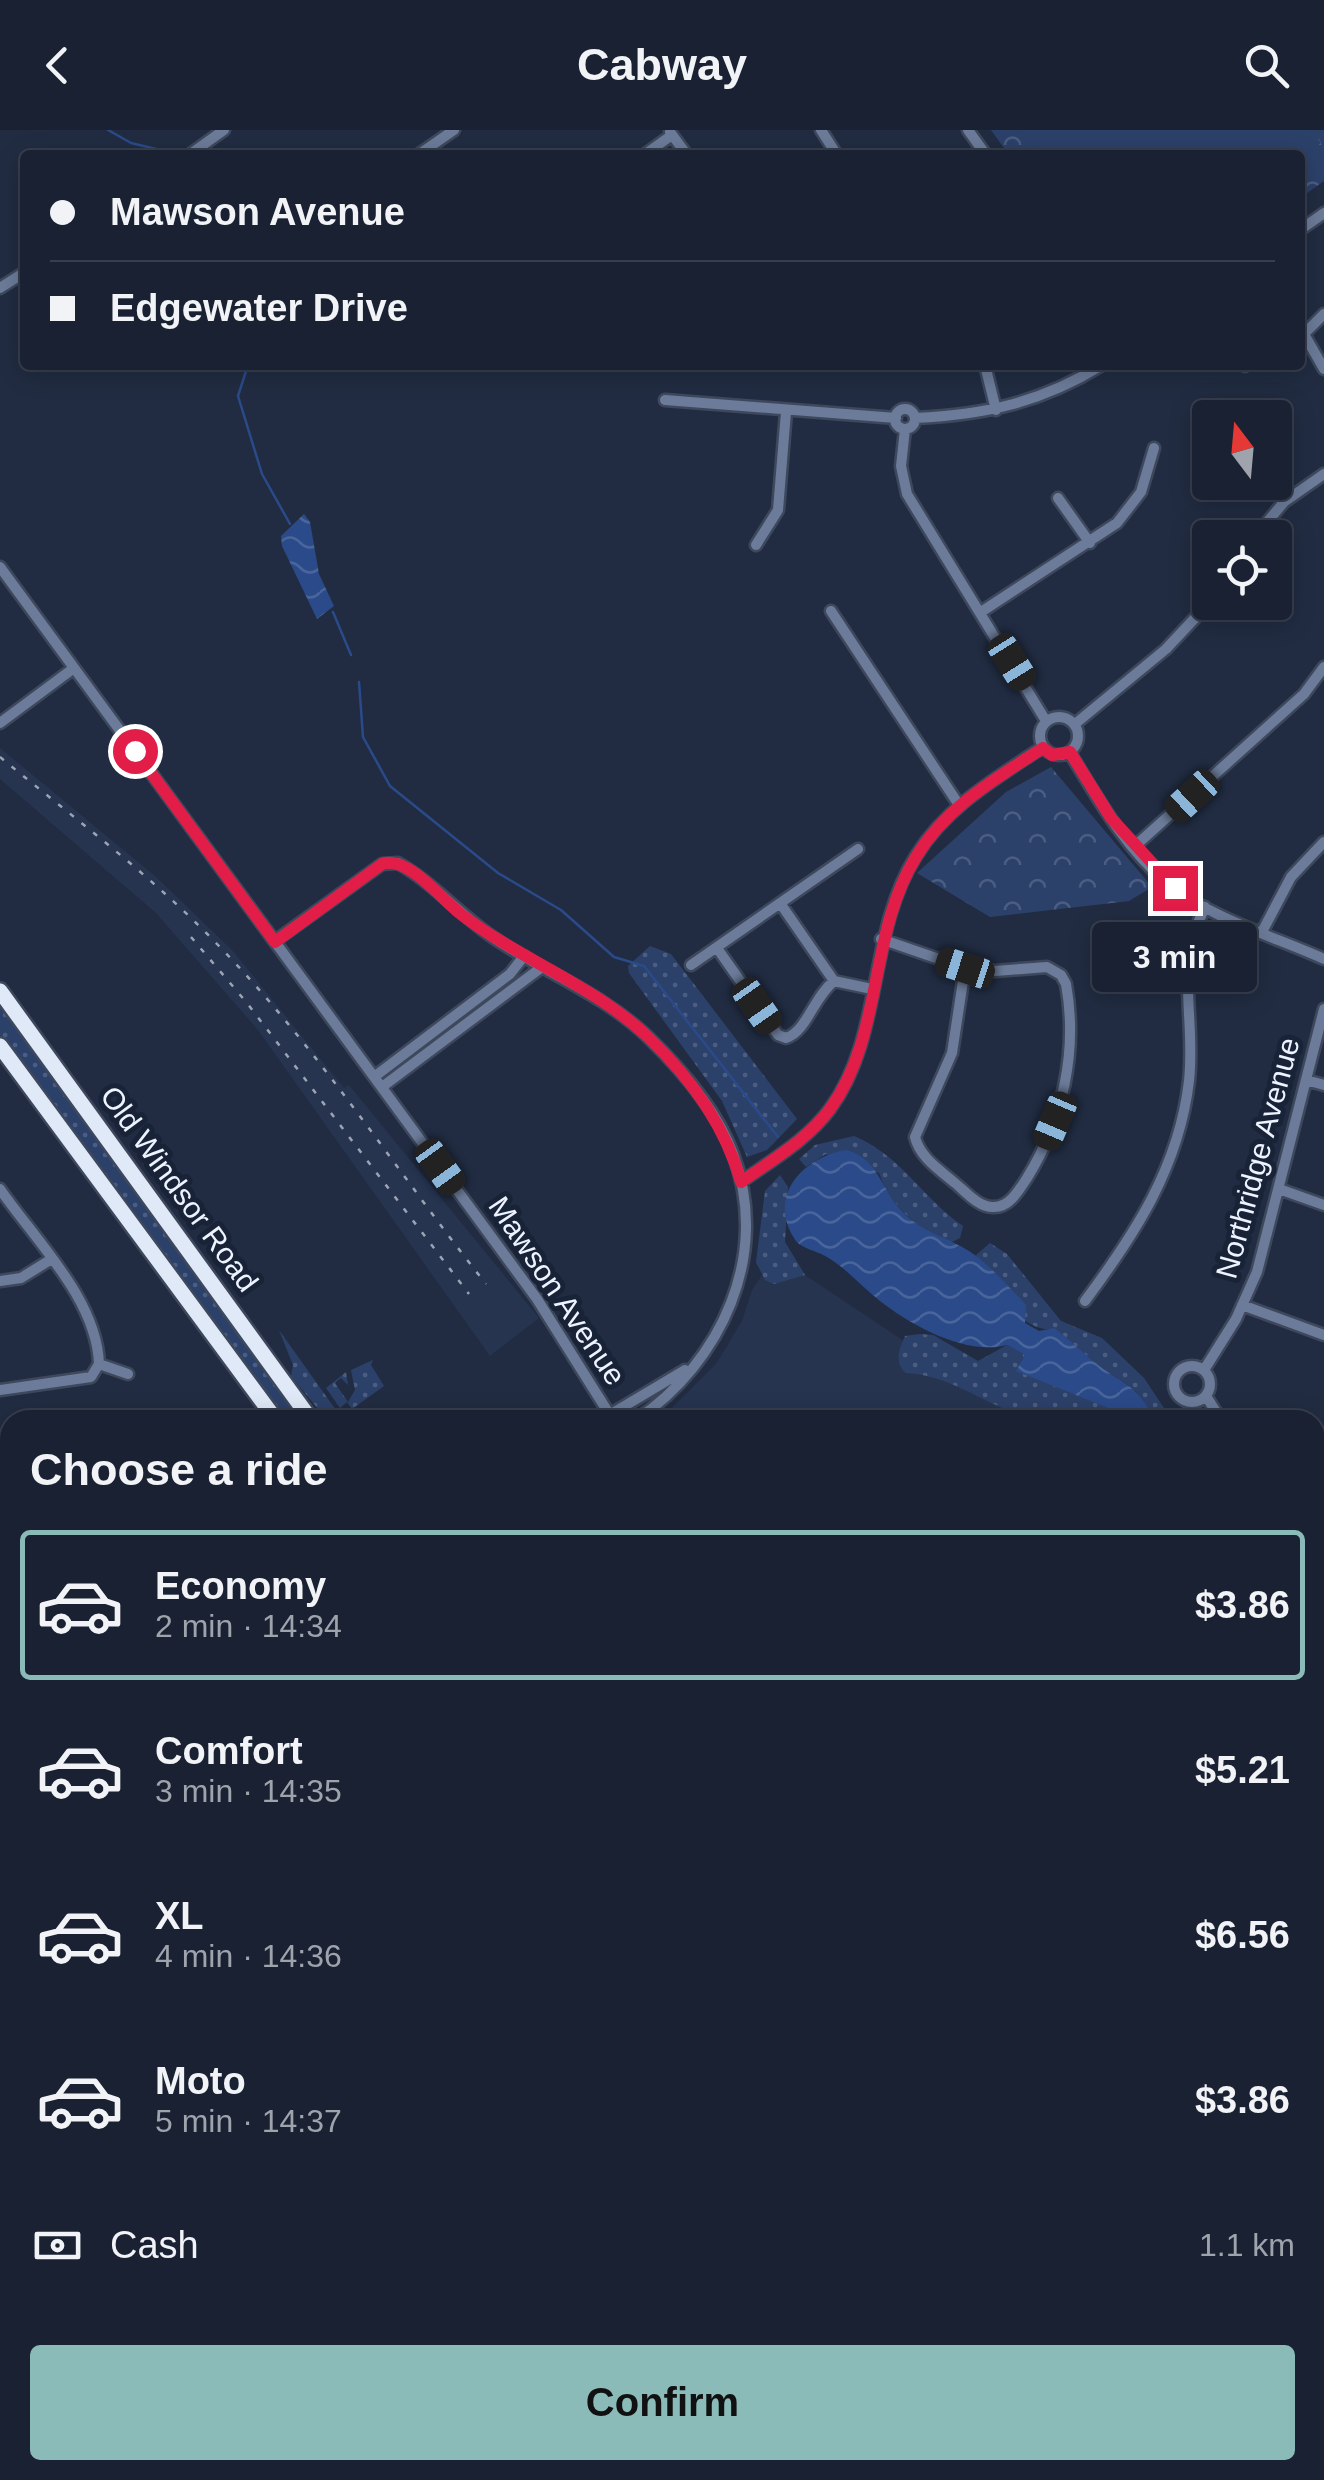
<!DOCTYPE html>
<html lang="en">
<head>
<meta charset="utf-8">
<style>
  :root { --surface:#192132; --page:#262e3e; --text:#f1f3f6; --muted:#9fa3ac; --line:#373e4d; --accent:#8bbbb9 }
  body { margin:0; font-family:Helvetica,sans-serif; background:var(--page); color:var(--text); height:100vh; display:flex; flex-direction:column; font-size:38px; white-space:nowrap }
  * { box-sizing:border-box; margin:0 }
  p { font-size:32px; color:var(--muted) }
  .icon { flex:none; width:55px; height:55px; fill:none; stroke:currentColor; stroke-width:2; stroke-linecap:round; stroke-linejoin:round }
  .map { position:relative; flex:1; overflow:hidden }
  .panel { position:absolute; left:0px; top:1280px; width:1325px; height:1070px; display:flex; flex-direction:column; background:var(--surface); border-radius:30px 30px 0 0; box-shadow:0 5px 25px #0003,0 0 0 2px var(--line) }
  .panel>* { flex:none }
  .top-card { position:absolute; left:20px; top:20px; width:1285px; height:220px; border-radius:10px; box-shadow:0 5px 25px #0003,0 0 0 2px var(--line); display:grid; align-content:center; height:220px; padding:0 30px; background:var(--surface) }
  .needle { width:65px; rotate:344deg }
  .tools { position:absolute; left:1192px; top:270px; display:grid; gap:20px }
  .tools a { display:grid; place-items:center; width:100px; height:100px; border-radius:10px; background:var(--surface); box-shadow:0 5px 25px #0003,0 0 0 2px var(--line); font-size:50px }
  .end { position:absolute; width:45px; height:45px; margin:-22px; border:12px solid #e11d48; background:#fff; box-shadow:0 0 0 5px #fff }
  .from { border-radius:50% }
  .bubble { position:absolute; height:70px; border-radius:10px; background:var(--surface); box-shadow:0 5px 25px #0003,0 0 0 2px var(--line); font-size:32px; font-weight:800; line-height:70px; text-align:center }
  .car { position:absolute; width:30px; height:60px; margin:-30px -15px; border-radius:12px; box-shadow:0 0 8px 2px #0007; background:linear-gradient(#222 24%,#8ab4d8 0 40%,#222 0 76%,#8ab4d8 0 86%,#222 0) }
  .top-card b { display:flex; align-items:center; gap:35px; height:95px; font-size:38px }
  .top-card b+b { border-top:2px solid var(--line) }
  .top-card i { width:25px; height:25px; background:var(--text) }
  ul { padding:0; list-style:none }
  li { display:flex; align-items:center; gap:30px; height:150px; margin:0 20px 15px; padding:0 10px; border:5px solid transparent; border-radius:10px }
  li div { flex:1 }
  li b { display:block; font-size:38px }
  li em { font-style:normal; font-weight:800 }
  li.selected { border-color:var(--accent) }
  li>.icon { width:90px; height:90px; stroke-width:1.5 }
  h2 { padding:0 30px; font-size:45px; line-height:120px }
  .pay { display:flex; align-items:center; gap:25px; height:110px; padding:0 30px; font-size:38px }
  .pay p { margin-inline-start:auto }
  .action { display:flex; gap:20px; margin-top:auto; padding:20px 30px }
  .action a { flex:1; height:115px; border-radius:10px; background:var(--accent); color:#111; font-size:40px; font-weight:800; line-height:115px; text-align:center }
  header { display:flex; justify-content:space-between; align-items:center; height:130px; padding:0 30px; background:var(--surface); font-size:45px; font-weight:800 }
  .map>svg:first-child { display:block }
  .built { fill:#263450 }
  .grass { fill:url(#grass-dots) }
  .forest { fill:url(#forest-crowns) }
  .garden { fill:#2c416a }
  .water { fill:url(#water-waves) }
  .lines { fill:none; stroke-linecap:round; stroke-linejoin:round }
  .stream { stroke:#2a4a89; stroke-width:2.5 }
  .minor-casing { stroke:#3e485c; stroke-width:15 }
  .highway-casing { stroke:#3e485c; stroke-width:20 }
  .minor { stroke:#6b7b99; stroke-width:10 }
  .highway { stroke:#e0e9f8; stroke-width:15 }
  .rail { stroke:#9ca4b4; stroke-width:2.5; stroke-dasharray:5 10; stroke-linecap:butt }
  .route { stroke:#e11d48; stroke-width:12 }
  .labels { text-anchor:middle; stroke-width:10; stroke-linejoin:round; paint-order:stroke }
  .street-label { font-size:30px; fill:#edf3ff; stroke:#182337 }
</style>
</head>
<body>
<header><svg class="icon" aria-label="back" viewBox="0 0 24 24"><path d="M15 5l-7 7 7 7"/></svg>Cabway<svg class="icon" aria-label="search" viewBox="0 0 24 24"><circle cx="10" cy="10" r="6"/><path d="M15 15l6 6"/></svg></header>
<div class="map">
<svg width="1324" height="2350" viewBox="0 0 1324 2350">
  <defs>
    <pattern id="grass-dots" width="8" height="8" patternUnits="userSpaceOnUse" patternTransform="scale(2.5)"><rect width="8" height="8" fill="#2c416a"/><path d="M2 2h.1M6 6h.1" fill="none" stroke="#4b5d80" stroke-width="1.8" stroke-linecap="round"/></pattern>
    <pattern id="forest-crowns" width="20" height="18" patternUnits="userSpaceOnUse" patternTransform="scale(2.5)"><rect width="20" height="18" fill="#2c416a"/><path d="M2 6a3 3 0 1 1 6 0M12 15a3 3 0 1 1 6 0" fill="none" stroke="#4b5d80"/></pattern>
    <pattern id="water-waves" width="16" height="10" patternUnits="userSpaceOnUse" patternTransform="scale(2.5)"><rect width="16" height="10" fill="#2a4a89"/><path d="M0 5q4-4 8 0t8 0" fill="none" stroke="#49659b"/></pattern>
  </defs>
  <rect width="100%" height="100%" fill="#212c42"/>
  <path class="built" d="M0 618 155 746 232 820 344 958 349 955 539 1188 490 1226 258 900 156 783 0 649Z
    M775 1125 919 1221 1039 1290H660L716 1234 742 1191 752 1160Z
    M10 1319V1500L0 1494V1320Z
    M1315 1466 1324 1474V2350H1155L1146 2340H1315Z"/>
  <path class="grass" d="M650 816 671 824 797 989 767 1020 747 1027 722 971 629 843 628 836Z
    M0 876 303 1290H284L0 905Z
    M854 1006C902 1026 923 1069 963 1096L960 1108 950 1113C918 1099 891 1077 879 1043L826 1024 806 1037 799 1029 815 1015Z
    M780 1045 788 1057 785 1112 805 1145 774 1154 765 1150 756 1132 765 1061Z
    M990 1113 1007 1124 1061 1191 1102 1208 1144 1248 1172 1290H1155C1137 1252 1120 1253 1092 1230 1079 1219 1068 1208 1054 1199 1018 1204 995 1152 975 1126Z
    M279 1200 343 1290H327L291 1246 293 1235Z
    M920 1204 933 1205 978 1231 1007 1215 1025 1225 1017 1241 1139 1290C1101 1290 1059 1295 1022 1285 979 1272 953 1246 906 1243 894 1233 899 1219 905 1206Z
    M373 1230 371 1235 384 1256 352 1279 347 1272 340 1278 326 1258 346 1242 348 1255 341 1248 335 1253 348 1272 355 1260 351 1240Z"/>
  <path class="forest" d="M991 0H1324V51L1300 68V25H1009Z
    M1051 637 1152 757 1129 771 990 787 917 743 1006 662Z
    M248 2340H986L993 2350H249Z"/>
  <path class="garden" d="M1020 0H1312L1321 13 1300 28 1039 25Z
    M820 2340H964L971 2350H827Z"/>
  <path class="water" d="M304 384 310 392 319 444 334 476 317 489 282 416 281 406Z
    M846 1020C878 1028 881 1059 902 1081 921 1102 947 1107 969 1121 991 1136 1008 1156 1026 1175L1025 1193 1039 1201 1054 1198C1068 1208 1079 1219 1092 1230 1119 1253 1137 1252 1155 1290L1133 1288 1016 1241 1025 1225 1007 1215C967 1226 912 1196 880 1171 862 1157 846 1138 827 1127 816 1120 800 1119 794 1108 767 1065 804 1027 846 1020Z"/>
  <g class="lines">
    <path class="stream" d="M108 0 131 13 169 22
      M248 235 238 266 262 344 290 394
      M333 482 351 525
      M359 552 363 607 390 656 498 743 561 780 614 827 644 836 778 1007
      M1315 1423 1324 1432
      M0 1586 10 1590"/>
    <g class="minor-casing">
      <path id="minor" d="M821 0 837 25
        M968 0 986 25
        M670 2 687 25
        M189 25 224 0
        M418 25 454 0
        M644 25 672 5
        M1300 100 1324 83
        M0 158 25 142
        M1324 184 1304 204 1324 239
        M985 235 996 280
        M1245 236 1246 235
        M665 270 896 288
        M895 289a10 10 0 1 1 20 0a10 10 0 1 1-20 0Z
        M915 288C985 285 1042 272 1102 235
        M905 299 901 336 907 364 1046 591
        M1058 368 1090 413
        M1254 408 1284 372 1324 344
        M756 415 778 380 786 282
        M0 437 537 1169 613 1290
        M831 481 959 675
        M981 482 1117 393 1141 362 1154 318
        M1040 606a19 19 0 1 1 38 0a19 19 0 1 1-38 0Z
        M0 593 74 538
        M1075 594 1166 519 1210 472
        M1070 623C1097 667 1125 718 1166 752 1209 788 1273 806 1324 829
        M1134 717 1304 564 1324 537
        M780 773 834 851 872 859
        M1262 802 1291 747 1324 712
        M881 809 965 838 995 841 1047 837 1061 845 1066 854C1078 921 1063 990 1027 1048 1019 1060 1010 1077 994 1077 979 1078 966 1062 955 1053 940 1040 920 1028 915 1007L952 923 965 838
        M275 811 382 734 398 733C432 752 461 786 494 808 546 843 603 864 648 907 681 939 717 980 733 1024 771 1124 722 1232 636 1290
        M717 818 778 905 786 908C807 901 813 868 834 851
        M691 835 858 719
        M374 947 510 844 524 826
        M1306 950 1324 955
        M382 957 542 837
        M741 1052C772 1030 807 1010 830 979 884 905 867 804 916 726 946 677 995 649 1043 617
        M0 1059C36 1111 97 1170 99 1234
        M1279 1059 1324 1075
        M0 1151 21 1148 50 1130
        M1085 1171C1135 1104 1179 1037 1189 951 1196 885 1174 840 1205 777
        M1242 1175 1324 1205
        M99 1234 128 1244
        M1174 1254a18 18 0 1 1 36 0a18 18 0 1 1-36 0Z
        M1204 1240 1236 1189 1257 1142 1324 879
        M0 1260 91 1247 99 1234
        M1206 1266 1221 1290
        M601 1290 685 1240
        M1315 1365 1324 1372
        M0 1555 10 1562
        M0 1634 10 1633
        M0 1762 10 1761
        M0 1874 10 1873
        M1324 1937 1315 1957 1324 1973
        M1315 1994 1324 1979
        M0 2157 10 2153
        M0 2278 10 2274
        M0 2340 8 2350
        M139 2350 180 2341 195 2343"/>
    </g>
    <g class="highway-casing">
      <path id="highway" d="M0 861 311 1290
        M0 916 276 1290
        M1047 2340 1055 2350
        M1069 2340 1077 2350
        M1089 2340 1097 2350
        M1111 2340 1120 2350"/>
    </g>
    <use href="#minor" class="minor"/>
    <use href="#highway" class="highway"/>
    <path class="rail" d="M0 627C74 688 152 746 218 815 318 918 397 1042 486 1154
      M191 807 247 873 469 1164"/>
  </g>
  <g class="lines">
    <path class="route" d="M135 621 275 812 382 734C408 725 443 771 462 785 521 830 593 855 647 906 690 947 725 995 741 1052 772 1030 807 1010 830 979 884 905 868 804 916 727 946 677 995 649 1043 618L1052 625 1070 622 1111 688 1175 758"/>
  </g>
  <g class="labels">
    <g class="street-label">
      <text transform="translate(1258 1028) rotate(-75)" y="10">Northridge Avenue</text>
      <text transform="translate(179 1059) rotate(54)" y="10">Old Windsor Road</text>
      <text transform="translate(557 1161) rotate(56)" y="10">Mawson Avenue</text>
    </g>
  </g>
</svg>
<div class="tools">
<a><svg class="needle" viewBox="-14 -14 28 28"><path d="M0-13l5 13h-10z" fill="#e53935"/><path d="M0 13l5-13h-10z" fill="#9fa3ac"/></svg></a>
<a><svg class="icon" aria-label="locate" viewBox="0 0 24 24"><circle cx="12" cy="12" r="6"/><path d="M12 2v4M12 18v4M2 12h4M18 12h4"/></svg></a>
</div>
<i class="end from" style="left:135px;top:621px"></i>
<i class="end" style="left:1175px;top:758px"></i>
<div class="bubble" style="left:1092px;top:792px;width:165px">3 min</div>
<i class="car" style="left:1012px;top:532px;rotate:148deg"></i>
<i class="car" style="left:1192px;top:666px;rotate:227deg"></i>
<i class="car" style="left:965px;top:838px;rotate:288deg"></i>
<i class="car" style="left:757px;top:876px;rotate:145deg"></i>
<i class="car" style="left:1055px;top:991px;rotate:203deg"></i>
<i class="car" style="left:440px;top:1037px;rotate:144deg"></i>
<div class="top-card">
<b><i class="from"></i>Mawson Avenue</b>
<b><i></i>Edgewater Drive</b>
</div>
<section class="panel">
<h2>Choose a ride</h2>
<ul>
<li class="selected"><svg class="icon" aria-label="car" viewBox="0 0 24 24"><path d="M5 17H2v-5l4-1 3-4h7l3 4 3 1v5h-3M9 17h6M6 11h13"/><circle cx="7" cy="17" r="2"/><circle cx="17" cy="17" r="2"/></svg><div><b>Economy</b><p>2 min · 14:34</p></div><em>$3.86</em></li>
<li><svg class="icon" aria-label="car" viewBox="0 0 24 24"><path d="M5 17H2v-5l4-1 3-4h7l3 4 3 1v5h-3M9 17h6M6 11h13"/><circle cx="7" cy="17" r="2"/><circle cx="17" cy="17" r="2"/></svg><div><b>Comfort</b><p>3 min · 14:35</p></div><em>$5.21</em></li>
<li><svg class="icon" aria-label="car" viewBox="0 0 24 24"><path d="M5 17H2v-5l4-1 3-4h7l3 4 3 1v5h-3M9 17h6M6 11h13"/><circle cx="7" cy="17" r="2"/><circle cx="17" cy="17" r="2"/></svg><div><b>XL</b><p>4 min · 14:36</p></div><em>$6.56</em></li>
<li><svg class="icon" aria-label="car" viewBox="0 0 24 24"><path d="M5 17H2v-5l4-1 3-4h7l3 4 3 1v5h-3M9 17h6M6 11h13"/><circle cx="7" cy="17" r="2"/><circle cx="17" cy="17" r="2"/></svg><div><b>Moto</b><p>5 min · 14:37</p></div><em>$3.86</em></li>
</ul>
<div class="pay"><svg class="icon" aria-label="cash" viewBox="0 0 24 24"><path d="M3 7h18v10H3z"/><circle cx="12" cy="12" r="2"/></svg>Cash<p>1.1 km</p></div>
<div class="action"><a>Confirm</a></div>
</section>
</div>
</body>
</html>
